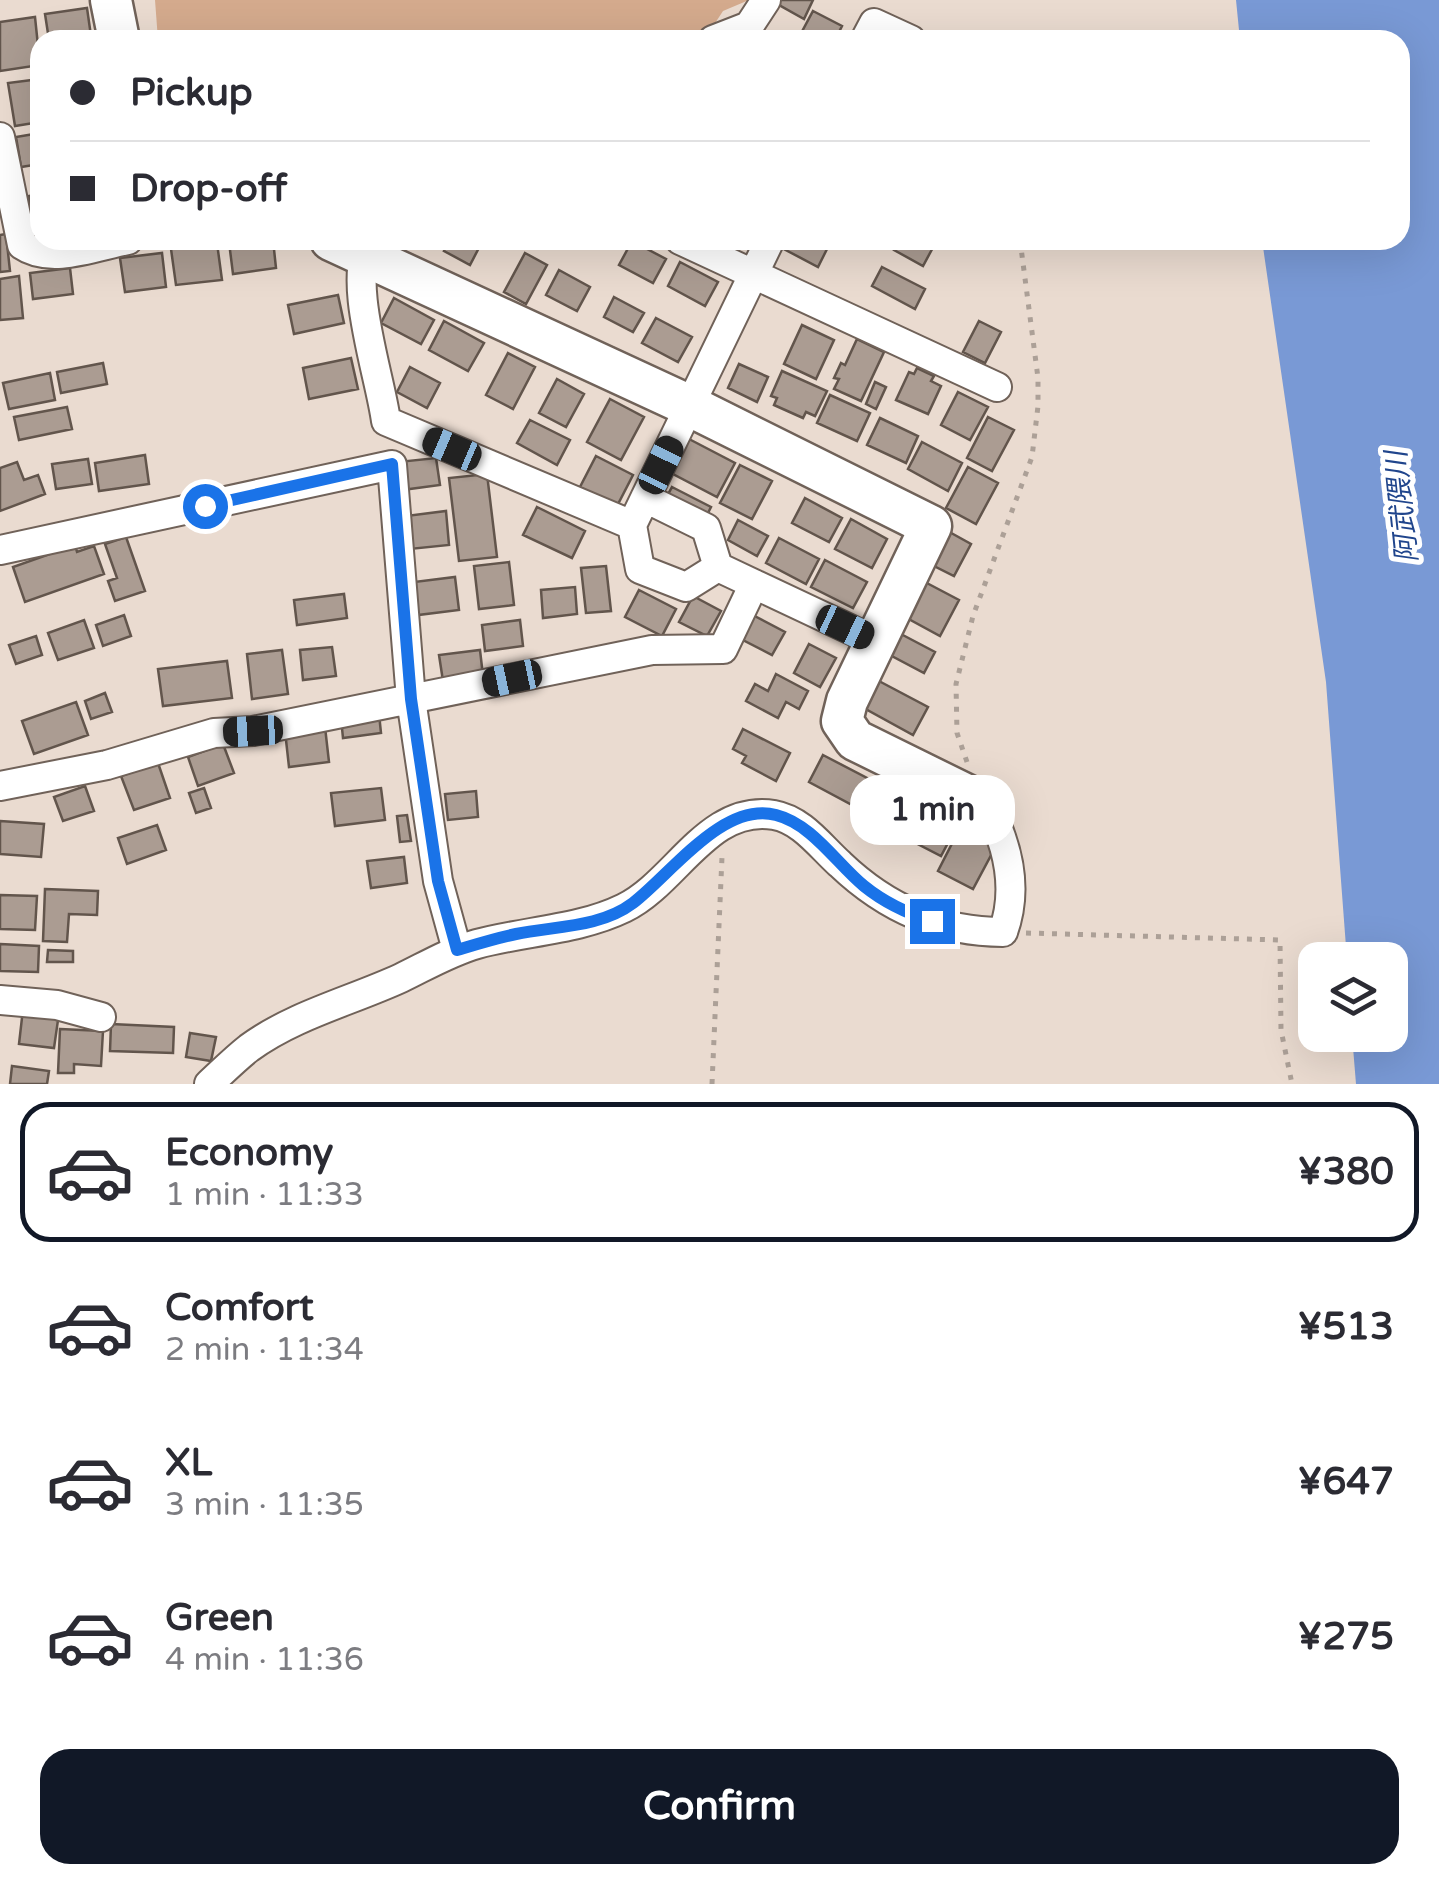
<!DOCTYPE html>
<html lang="en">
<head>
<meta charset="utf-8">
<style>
  :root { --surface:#fff; --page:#f2f2f3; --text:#2b2b33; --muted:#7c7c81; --line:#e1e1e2; --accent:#111827 }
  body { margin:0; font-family:"Varela Round","Noto Sans JP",sans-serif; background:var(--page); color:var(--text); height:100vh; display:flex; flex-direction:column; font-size:38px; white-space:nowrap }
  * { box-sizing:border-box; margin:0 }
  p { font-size:32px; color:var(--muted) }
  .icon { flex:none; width:55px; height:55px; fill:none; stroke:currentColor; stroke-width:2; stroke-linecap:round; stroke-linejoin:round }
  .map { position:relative; height:1084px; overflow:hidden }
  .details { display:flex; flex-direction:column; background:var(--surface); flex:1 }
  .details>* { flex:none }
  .top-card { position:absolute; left:30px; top:30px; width:1380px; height:220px; border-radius:30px; box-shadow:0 10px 40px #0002; display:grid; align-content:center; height:220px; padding:0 40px; background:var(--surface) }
  .fabs { position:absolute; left:1298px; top:942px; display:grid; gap:20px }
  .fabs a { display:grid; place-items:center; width:110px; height:110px; border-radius:20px; background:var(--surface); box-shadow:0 10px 40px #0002; font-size:50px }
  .end { position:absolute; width:45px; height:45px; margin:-22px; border:12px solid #1a73e8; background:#fff; box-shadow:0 0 0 5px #fff }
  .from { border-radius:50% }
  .bubble { position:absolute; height:70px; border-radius:30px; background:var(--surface); box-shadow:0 10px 40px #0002; font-size:32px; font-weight:700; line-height:70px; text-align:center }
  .car { position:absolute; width:30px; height:60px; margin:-30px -15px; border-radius:12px; box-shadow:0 0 8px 2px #0007; background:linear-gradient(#222 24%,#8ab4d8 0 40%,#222 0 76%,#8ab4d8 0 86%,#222 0) }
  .top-card b { display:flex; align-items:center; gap:35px; height:95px; font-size:38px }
  .top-card b+b { border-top:2px solid var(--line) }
  .top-card i { width:25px; height:25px; background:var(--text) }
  ul { padding:18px 0 0; list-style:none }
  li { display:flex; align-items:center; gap:30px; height:140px; margin:0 20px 15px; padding:0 20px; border:5px solid transparent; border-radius:30px }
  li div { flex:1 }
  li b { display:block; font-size:38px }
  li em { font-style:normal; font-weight:700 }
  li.active { border-color:var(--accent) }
  li>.icon { width:90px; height:90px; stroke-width:1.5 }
  .cta { display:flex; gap:20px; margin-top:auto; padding:20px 40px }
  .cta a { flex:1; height:115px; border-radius:30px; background:var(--accent); color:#fff; font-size:40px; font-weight:700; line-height:115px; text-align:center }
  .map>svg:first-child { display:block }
  .green { fill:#d4aa8d }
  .water { fill:#7999d5 }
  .building { fill:#ab9c92; stroke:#62554c; stroke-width:2.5 }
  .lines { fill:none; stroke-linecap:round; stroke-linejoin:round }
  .street-casing { stroke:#706259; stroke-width:32 }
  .secondary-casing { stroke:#706259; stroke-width:45 }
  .path { stroke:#aca097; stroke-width:5; stroke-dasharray:5 8; stroke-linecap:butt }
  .street { stroke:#fff; stroke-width:28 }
  .secondary { stroke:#fff; stroke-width:40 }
  .route { stroke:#1a73e8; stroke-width:12 }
  .labels { text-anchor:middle; stroke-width:10; stroke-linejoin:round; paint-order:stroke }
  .water-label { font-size:28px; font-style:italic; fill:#20458c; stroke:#fff }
</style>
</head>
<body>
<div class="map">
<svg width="1439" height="1084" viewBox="0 0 1439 1084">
  <rect width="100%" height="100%" fill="#eadbd0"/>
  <path class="green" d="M155 0H749L723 11 704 40H158Z"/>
  <path class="water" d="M1236 0H1439V1084H1356L1352 1035H1390V960H1347L1326 682 1262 240H1400V40H1240Z"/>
  <path class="building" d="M770 0H813L804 19Z
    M87 8 91 36 49 40 45 14Z
    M813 11 842 26 835 40 798 39Z
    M35 17 40 65 0 71V22Z
    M40 79V122L15 126 8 83Z
    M40 133V164L21 167 16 137Z
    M40 194V226L34 227 29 196Z
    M6 234 10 271 0 272V235Z
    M246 240H273L276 268 233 274 229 242Z
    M450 240H483L470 265 444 251Z
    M784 240H830L831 241 818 267 780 247Z
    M899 240H937L923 266 894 250Z
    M632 241 666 259 653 283 619 265Z
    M217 243 222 280 176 285 171 249Z
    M162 253 166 287 125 292 120 258Z
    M525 253 547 265 526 304 504 292Z
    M680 262 718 282 705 306 668 286Z
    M882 267 925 289 915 309 872 286Z
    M70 268 73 294 33 299 30 273Z
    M559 270 590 287 577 311 546 295Z
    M19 276 23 318 0 320V279Z
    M338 295 344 323 294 334 288 305Z
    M614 297 644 313 633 332 604 317Z
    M394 298 434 320 421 344 381 323Z
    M656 318 692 337 678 362 642 343Z
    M444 321 484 343 468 371 429 350Z
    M979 321 1001 332 985 363 963 352Z
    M802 325 834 340 816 379 784 364Z
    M857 339 884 352 861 401 834 389 839 379 834 378 841 363 845 365Z
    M508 353 535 367 513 409 486 395Z
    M351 358 358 389 309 399 303 368Z
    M103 363 107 384 61 393 57 372Z
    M739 364 768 377 757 402 728 388Z
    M410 367 440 383 427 408 397 392Z
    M917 368 934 376 931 381 941 386 928 414 896 400 909 372 914 374Z
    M782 371 827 391 815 416 806 412 803 418 774 405 777 398 771 396Z
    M50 373 55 400 9 409 3 383Z
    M557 379 584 394 566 427 539 413Z
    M875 382 886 387 876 409 866 404Z
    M958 392 988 407 970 440 941 425Z
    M830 395 870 413 857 441 817 423Z
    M610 399 644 417 621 460 587 442Z
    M67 407 72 429 19 440 14 417Z
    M988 417 1014 430 992 471 967 458Z
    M880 418 918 436 906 463 867 445Z
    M530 420 570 440 557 465 517 443Z
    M689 439 735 463 717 497 671 473Z
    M922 442 962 463 948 491 908 469Z
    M145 455 149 484 99 491 95 463Z
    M596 456 633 475 617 506 580 487Z
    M436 458 440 485 402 490 398 462Z
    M88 459 92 484 56 489 52 464Z
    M17 462 24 480 38 475 45 494 0 511V468Z
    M740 465 772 481 752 519 720 503Z
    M968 467 998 483 976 524 946 508Z
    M487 474 497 557 459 561 449 478Z
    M672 487 711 507 704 521 665 500Z
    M805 498 842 518 829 542 792 523Z
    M537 507 585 531 572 558 523 535Z
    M446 511 449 545 410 549 406 516Z
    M851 519 887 539 872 568 835 549Z
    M738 520 768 536 757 556 728 540Z
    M944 529 971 544 954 576 926 562Z
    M126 537 145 591 115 601 108 581 117 578 105 544Z
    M779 538 819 559 806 584 766 563Z
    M75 545 77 552 94 546 104 574 25 602 13 567Z
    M825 560 867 582 853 608 811 587Z
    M509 562 514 605 479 609 474 566Z
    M606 566 611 611 586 613 581 568Z
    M455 577 459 610 418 615 414 582Z
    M923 581 959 600 940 636 905 617Z
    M575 587 577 614 543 618 541 590Z
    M639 590 676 609 662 636 625 617Z
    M344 594 347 618 297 625 294 600Z
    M693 596 721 611 707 636 679 622Z
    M747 612 785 632 772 655 735 636Z
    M124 615 131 636 103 646 96 625Z
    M84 620 94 648 58 660 48 633Z
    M520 620 523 646 485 651 482 625Z
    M899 633 935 652 924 673 888 654Z
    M36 636 42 655 16 664 9 645Z
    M809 644 836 658 820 687 794 673Z
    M332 647 336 676 303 680 300 650Z
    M282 650 288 694 252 699 247 654Z
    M480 650 483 676 443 681 439 655Z
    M227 661 232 698 163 706 158 669Z
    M776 674 808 691 799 709 786 702 778 718 746 701 755 684 768 691Z
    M877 680 928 707 913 735 862 707Z
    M105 693 112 712 91 719 85 701Z
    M76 702 88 735 34 754 22 721Z
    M379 714 381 733 343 738 341 718Z
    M325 727 329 762 289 767 285 731Z
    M743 729 790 753 776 781 742 763 746 756 733 749Z
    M223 744 234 773 198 786 188 757Z
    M823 755 869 779 854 806 809 782Z
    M158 763 170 798 134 810 121 776Z
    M85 786 94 811 63 821 54 797Z
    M871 787 905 805 887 839 853 821Z
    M204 788 211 808 196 813 189 793Z
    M381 788 385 820 335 826 331 793Z
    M476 791 478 817 448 820 445 794Z
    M921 804 958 824 941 856 904 837Z
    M407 815 411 841 400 842 397 816Z
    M0 821 44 824 41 857 0 854Z
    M157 825 166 850 127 864 118 838Z
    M961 826 997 844 973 889 938 871Z
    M404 857 407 883 371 888 367 861Z
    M45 889 98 891 97 915 69 914 67 942 43 941Z
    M0 895 37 896 35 930 0 929Z
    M0 944 39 946 38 972 0 971Z
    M48 950 73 951V962H47Z
    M23 1009 59 1013 54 1048 19 1044Z
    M111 1024 174 1027 173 1053 110 1051Z
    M60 1029 103 1031 101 1066 74 1064V1073H58Z
    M190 1033 216 1037 211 1061 186 1057Z
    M12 1066 49 1071 47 1084H10Z"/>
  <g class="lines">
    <g class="street-casing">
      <path id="street" d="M713 40 749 26 766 0
        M865 40 874 23 911 40
        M0 137 22 245C51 265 96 246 128 240
        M370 240C346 280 380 375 386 421L632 525 770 240
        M680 240 997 387
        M645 498 706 528 718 567 875 641
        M632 525 640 569 686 587 718 567
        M0 550 392 465 411 699 438 881 457 950
        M0 786 107 765 214 733 253 731 652 650 723 649 754 584
        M0 1000 57 1005 101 1017
        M209 1084C222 1072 235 1059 249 1048 294 1015 351 1001 401 978 426 966 449 952 477 944 525 931 579 930 624 908 676 883 708 804 774 815 802 820 820 846 840 864 886 908 939 932 1003 932 1019 888 1008 845 987 805"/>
    </g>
    <g class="secondary-casing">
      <path id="secondary" d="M111 0 119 40
        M331 240 690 406 931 526 847 701 842 721 855 740 987 805"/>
    </g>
    <path class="path" d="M967 762 957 733 956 684 973 616 1032 457 1038 406V378L1020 240
      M1026 933 1280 940 1281 1030 1292 1084
      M712 1084 722 857"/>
    <use href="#street" class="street"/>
    <use href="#secondary" class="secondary"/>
  </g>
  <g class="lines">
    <path class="route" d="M205 506 392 464 411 699 438 881 457 950C477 944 496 938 516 934 554 926 600 928 633 903 671 874 723 801 776 815 812 824 837 864 864 886 885 903 906 913 932 921"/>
  </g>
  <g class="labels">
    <g class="water-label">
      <text transform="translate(1401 507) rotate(-96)" y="10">阿武隈川</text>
    </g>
  </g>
</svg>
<div class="fabs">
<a><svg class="icon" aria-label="layers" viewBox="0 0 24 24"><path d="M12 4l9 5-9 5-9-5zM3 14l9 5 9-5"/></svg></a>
</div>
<i class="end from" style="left:205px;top:506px"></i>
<i class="end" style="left:932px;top:921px"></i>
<div class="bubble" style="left:850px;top:775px;width:165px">1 min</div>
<i class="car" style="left:452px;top:449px;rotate:293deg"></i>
<i class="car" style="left:661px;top:465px;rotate:26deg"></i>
<i class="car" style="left:845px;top:627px;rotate:115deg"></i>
<i class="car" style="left:512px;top:678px;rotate:258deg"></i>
<i class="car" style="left:253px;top:731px;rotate:267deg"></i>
<div class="top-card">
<b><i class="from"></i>Pickup</b>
<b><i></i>Drop-off</b>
</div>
</div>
<section class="details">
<ul>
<li class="active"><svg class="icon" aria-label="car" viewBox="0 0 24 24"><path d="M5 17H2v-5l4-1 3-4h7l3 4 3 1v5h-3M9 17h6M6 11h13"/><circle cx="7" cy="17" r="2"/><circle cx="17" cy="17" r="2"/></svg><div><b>Economy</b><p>1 min · 11:33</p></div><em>¥380</em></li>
<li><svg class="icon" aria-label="car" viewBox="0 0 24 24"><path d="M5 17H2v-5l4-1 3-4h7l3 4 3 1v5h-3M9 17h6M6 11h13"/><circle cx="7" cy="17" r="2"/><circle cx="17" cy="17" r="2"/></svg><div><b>Comfort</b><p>2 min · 11:34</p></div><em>¥513</em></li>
<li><svg class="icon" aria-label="car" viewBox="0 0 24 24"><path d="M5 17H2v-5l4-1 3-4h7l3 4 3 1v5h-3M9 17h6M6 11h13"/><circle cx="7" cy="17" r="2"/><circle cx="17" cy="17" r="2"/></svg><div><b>XL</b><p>3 min · 11:35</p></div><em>¥647</em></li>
<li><svg class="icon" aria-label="car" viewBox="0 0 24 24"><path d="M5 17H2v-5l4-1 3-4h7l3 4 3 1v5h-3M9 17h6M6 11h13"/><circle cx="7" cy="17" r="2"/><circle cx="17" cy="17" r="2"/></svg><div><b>Green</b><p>4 min · 11:36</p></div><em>¥275</em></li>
</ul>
<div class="cta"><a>Confirm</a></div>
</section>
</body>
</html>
